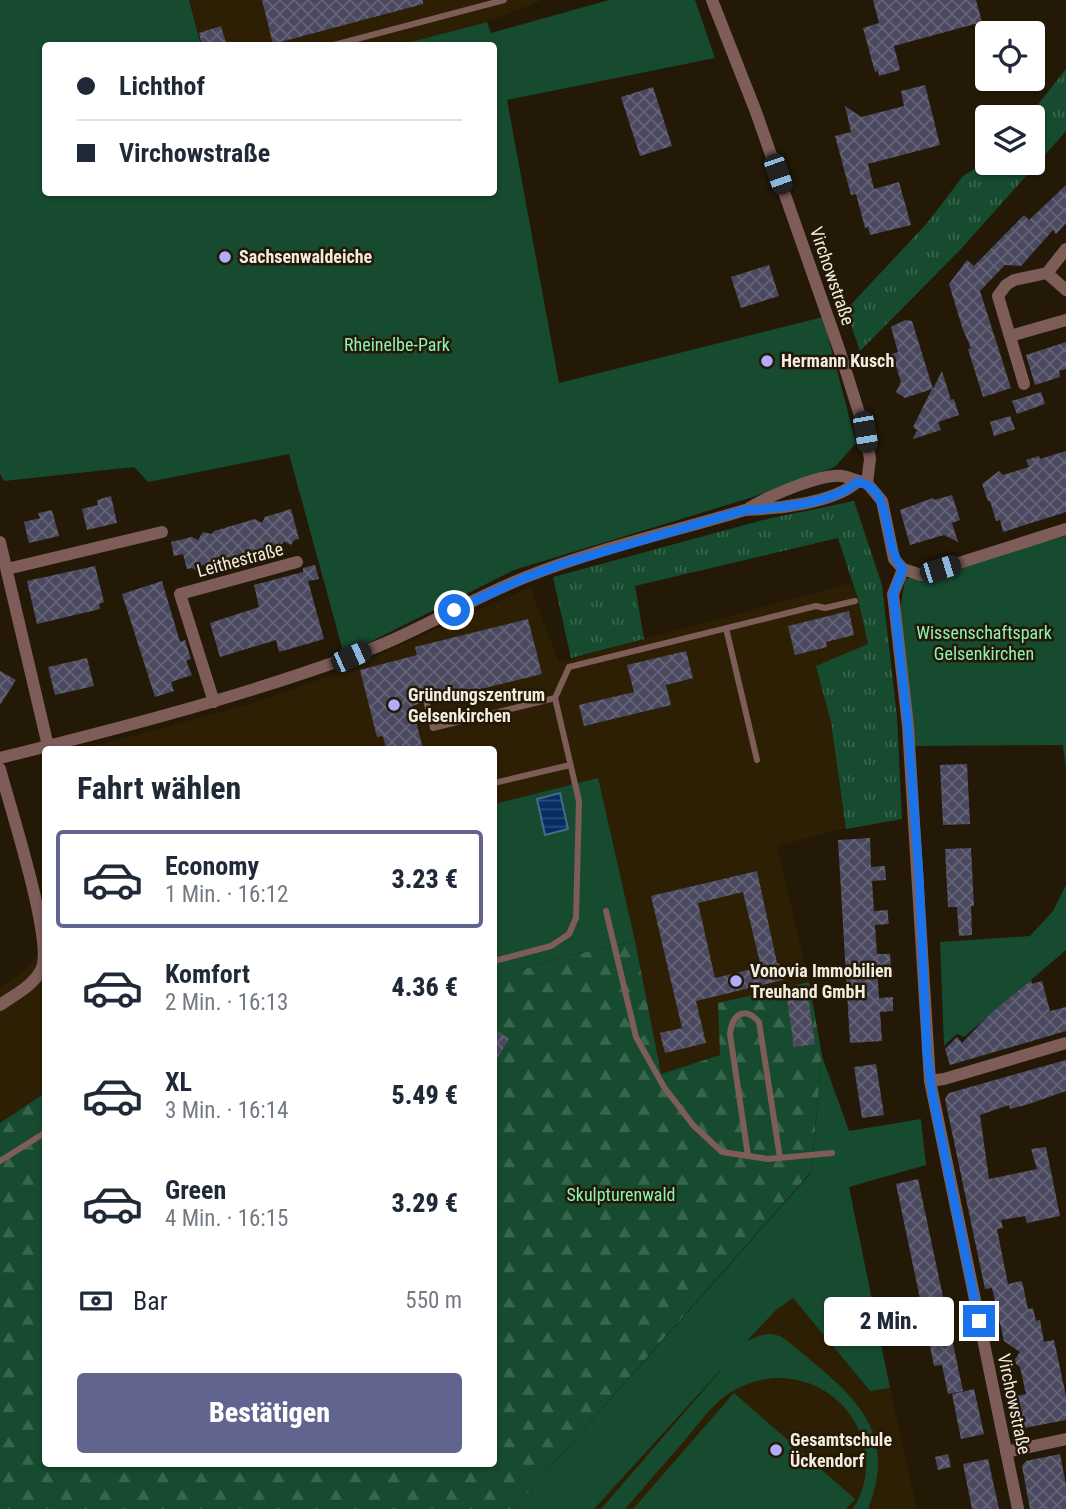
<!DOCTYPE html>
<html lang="de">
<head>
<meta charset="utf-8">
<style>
  :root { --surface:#fff; --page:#f6f6f7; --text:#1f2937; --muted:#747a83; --line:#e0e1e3; --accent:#61648f }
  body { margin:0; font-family:"Roboto Condensed",sans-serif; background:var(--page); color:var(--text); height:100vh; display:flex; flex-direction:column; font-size:26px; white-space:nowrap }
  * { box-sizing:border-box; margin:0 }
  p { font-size:23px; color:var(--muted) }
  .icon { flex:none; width:38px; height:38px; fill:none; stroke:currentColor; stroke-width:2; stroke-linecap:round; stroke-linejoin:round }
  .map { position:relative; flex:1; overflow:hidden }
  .drawer { position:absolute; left:42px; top:746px; width:455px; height:721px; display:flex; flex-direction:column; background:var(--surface); border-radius:7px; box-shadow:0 2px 5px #0004 }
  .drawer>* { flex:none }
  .guide { position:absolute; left:42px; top:42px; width:455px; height:154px; border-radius:7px; box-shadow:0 2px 5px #0004; display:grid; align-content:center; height:154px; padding:0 35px; background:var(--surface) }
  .controls { position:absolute; left:975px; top:21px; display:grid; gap:14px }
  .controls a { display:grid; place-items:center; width:70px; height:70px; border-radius:7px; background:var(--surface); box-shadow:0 2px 5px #0004; font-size:35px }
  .end { position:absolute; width:32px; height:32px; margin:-16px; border:9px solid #1a73e8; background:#fff; box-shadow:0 0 0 4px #fff }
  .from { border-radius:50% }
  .bubble { position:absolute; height:49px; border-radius:7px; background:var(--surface); box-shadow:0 2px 5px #0004; font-size:23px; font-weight:800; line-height:49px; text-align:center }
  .car { position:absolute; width:21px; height:42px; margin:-21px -10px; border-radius:9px; box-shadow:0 0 5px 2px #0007; background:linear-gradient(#222 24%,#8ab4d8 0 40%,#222 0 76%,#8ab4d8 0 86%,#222 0) }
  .guide b { display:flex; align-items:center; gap:24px; height:66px; font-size:26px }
  .guide b+b { border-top:2px solid var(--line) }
  .guide i { width:18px; height:18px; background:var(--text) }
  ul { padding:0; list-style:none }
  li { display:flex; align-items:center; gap:21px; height:98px; margin:0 14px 10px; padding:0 21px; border:4px solid transparent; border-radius:7px }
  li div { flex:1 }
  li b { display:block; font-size:26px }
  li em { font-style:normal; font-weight:800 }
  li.on { border-color:var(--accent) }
  li>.icon { width:63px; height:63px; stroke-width:1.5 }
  h2 { padding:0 35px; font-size:32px; line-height:84px }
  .pay { display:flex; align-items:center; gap:18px; height:77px; padding:0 35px; font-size:26px }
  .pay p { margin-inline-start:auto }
  .primary-button { display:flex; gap:14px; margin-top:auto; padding:14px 35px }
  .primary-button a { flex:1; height:80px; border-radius:7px; background:var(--accent); color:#fff; font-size:28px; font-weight:800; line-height:80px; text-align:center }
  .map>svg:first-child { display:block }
  .built { fill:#2d1f04 }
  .grass { fill:url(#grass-tufts) }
  .forest { fill:url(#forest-firs) }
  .green { fill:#164b2f }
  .water { fill:url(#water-rules); stroke:#4c6888; stroke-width:2 }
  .building { fill:url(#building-cross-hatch); fill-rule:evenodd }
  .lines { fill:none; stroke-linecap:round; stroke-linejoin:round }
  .service { stroke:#7e5c58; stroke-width:6 }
  .minor { stroke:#7e5c58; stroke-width:12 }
  .route { stroke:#1a73e8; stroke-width:9 }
  .poi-dot { fill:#b1adfa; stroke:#231906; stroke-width:2.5 }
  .labels { text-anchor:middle; stroke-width:5; stroke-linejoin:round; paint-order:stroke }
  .poi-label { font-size:18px; font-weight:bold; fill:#f3ece0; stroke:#231906; text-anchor:start }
  .street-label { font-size:18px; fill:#f3ece0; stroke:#231906 }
  .park-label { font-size:18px; fill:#8bf3b6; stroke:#231906 }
</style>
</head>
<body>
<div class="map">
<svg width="1066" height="1509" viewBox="0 0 1066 1509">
  <defs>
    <pattern id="grass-tufts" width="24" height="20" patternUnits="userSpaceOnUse" patternTransform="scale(1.75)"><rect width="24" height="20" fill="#164b2f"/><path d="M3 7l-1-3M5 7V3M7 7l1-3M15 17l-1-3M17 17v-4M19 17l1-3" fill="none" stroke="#38654d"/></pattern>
    <pattern id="forest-firs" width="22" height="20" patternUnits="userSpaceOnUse" patternTransform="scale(1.75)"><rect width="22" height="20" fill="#164b2f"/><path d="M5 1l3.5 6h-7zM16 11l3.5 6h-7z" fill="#38654d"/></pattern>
    <pattern id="water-rules" width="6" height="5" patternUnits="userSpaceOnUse" patternTransform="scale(1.75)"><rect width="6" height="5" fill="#052f62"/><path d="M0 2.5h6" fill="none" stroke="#2a4d78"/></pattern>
    <pattern id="building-cross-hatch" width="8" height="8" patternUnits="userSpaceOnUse" patternTransform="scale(1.75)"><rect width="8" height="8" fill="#4b495f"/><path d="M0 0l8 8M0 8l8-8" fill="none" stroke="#656376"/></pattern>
  </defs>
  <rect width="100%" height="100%" fill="#231906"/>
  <path class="built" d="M190 0H543L487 22 400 46 201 45Z
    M851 583 858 599 868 644 816 666 831 722 846 828 777 846 809 982 719 1003 720 1055 661 1074 598 779 494 804V749H84L250 704 341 672 530 587 559 662Z
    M45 948V1093L0 1123V987L24 971Z
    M793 1298 870 1391 890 1388 917 1509H594L776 1310Z"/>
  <path class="grass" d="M1066 69V131L960 250 860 351 846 310 928 222 963 176 987 161 1032 163V117H1028Z
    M854 501 882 585 897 717 902 819 846 829 831 722 816 666 868 644 858 599 838 538 635 586 644 639 571 658 553 577 767 519Z"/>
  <path class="forest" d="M635 941 661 1074 720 1055 718 1003 809 982 822 1056 811 1172 513 1509H0V1123L45 1093 46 1463H494V978L567 956Z"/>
  <path class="green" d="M0 0H189L201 45 46 46V192H494V46L400 45 487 22 491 33 609 0H695L715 58 507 100 559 383 823 317 856 443 835 467 750 498 514 570 344 655 289 454 148 482 134 467 4 481 0 474Z
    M1066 536V769L1063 745 913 746 898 622 905 579Z
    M598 778 635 941 567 956 494 978V804Z
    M1066 885V950L964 1037 957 1034 944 1046 940 942 1030 936 1053 911Z
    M822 1056 849 1131 921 1119 926 1165 849 1187 890 1388 870 1391 793 1298 776 1310 747 1341C761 1335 771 1330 785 1339 843 1388 902 1423 868 1509H853C899 1433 817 1349 738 1388 716 1399 701 1421 685 1440 665 1463 645 1486 625 1509H601L728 1362 594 1509H513L811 1173Z
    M734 1393 855 1499 846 1509H633Z"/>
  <path class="water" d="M560 793 568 829 545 835 537 799Z"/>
  <path class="building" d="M262 0H423V4L273 44Z
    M873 0H976L982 22 894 46 900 70 879 76 878 71 875 72 863 28 879 23Z
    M221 26 227 46H202L199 33Z
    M925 85 940 145 868 164 874 189 899 182 911 225 870 235 868 227 865 228 856 194 851 195 835 136 851 132 845 106 861 117 904 106 901 91Z
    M653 87 672 146 640 156 621 97Z
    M1066 185V223L1056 234 1053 230 1021 266 1005 265 980 291 1011 388 983 397 968 349 971 348 963 330 949 284 967 260 974 266 1024 215 1029 220Z
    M769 265 779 296 741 308 731 277Z
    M905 320 912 321 933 389 942 371 951 400 954 399 959 415 938 422 941 430 913 439 917 430 913 427 932 389 905 398 896 392 901 382 892 354 898 352 891 327Z
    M1066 342V369L1059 371 1060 377 1035 385 1026 355Z
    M1041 392 1045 404 1017 414 1012 401Z
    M1010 416 1015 429 994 436 990 422Z
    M1066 451V512L1003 532 1000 520 996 521 990 501H988L982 484 999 471 1003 475 1029 467 1026 460 1039 456 1040 459Z
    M952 495 960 520 952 523 958 542 944 535 910 545 900 510 933 498 934 500Z
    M111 496 117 523 87 530 82 509 98 505 97 500Z
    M291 509 299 539 294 540 291 545 284 541 280 548 276 545 263 549 260 554 256 551 250 552 231 557 228 562 221 558 217 565 212 562 200 566 197 571 192 568 187 569 183 554 174 556 171 542 192 537 198 540 203 532 212 534 214 531 255 519 262 523 265 517Z
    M52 510 59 536 29 543 24 522 40 518 38 513Z
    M315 565 319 579 308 581 324 639 279 652 276 640 220 657 210 623 259 607 254 585 303 572V568Z
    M95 566 104 602 99 604 100 609 37 624 27 581Z
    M162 581 180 642 185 640 191 659 186 661 192 675 171 682 174 691 155 697 122 594Z
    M849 611 854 635 826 642 827 647 795 655 788 626Z
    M528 619 542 674 432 701 430 696 424 695 421 698V703L412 706 423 749H386L383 736 377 737 360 670 417 655 415 647Z
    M686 651 693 678 666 685 671 705 584 726 579 705 634 692 627 665Z
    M87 658 94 686 55 695 48 667Z
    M0 671 16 680 0 705Z
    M967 764 970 824 943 825 940 765Z
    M870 838 871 867 885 866 886 880 872 881 874 911 888 910V917L889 924 875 925 877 954H890L891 967 877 968 879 998 893 997V1011L880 1012 882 1041 850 1043 838 840Z
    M971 848 974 906H971L972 935 959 936 957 907H948L945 849Z
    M757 871 777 963H779L783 980 696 1001 706 1043 665 1053 660 1033 682 1028 651 896ZM743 892 761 967 715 978 698 903Z
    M1031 980 1032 984 1042 981 1050 1011 1066 1007V1031L950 1065 945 1049 957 1037 962 1043 990 1014Z
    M808 996 815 1044 794 1047 787 999Z
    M494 1029 509 1039 494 1063Z
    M1066 1060V1091L1029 1104 1010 1109 1009 1105 980 1115 989 1179 1037 1169 1031 1149 1046 1147 1060 1216 1027 1223 1025 1216 1001 1220 1003 1228 997 1229 1008 1284 1022 1281 1028 1309 1033 1308 1036 1321 1040 1320 1044 1342 1054 1340 1066 1396V1420L1019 1429 1013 1426 1007 1398 1026 1394 1020 1367 1016 1364 1015 1359 1020 1352 1004 1341 992 1288 985 1289 945 1099 949 1093Z
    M876 1064 884 1115 862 1118 854 1067Z
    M918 1179 963 1391 948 1394 942 1365 934 1366 896 1184Z
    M974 1389 984 1434 961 1439 952 1394Z
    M948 1454 951 1467 938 1470 935 1457Z
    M1060 1454 1066 1485V1509H1030L1022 1466 1026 1461Z
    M988 1459 999 1509H972L963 1464Z"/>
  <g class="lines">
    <path class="service" d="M330 46 504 0
      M726 628 757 760
      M426 700 433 728 555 698
      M494 783 570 765
      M606 911 636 1037 664 1087 693 1125 722 1152 768 1159 832 1153
      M494 961 551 946 569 934 576 918 579 801 555 698 569 667 816 606 825 608 855 601
      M748 1156 730 1034C732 1015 744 1005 759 1022L780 1158
      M0 1161 46 1132"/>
    <path class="minor" d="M712 0 756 112 839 349 865 432 870 459 867 483
      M1047 273 1066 290
      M1010 336 1066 320
      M1024 384 998 296 1006 285 1014 280 1047 273 1066 249
      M867 483 882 501 894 559 903 569 921 575 1066 529
      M749 508C767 497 821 473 842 476 849 477 856 481 863 482
      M0 542 48 746
      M7 569 162 532
      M903 569 893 594 908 726 930 1081 1018 1509
      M214 702 180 594 297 562
      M0 758C117 729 233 699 347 658 409 637 466 601 526 577 596 549 672 532 745 510 776 509 834 503 857 482
      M0 769C9 804 55 944 41 970 33 986 14 995 0 1005
      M930 1081 944 1079 1066 1043
      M1006 1452 1066 1439"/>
  </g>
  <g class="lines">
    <path class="route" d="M454 610 522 579 562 564 745 510C776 509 834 503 857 482 895 487 880 544 903 569L893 594 908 726 919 875 927 1053 933 1098 979 1321"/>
  </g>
  <g class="poi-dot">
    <circle cx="225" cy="257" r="7"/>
    <circle cx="767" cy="361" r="7"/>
    <circle cx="394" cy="705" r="7"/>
    <circle cx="736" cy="981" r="7"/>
    <circle cx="776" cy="1450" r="7"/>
  </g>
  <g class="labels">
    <g class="poi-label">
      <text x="239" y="263">Sachsenwaldeiche</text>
      <text x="781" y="367">Hermann Kusch</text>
      <text x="408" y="701">Gründungszentrum<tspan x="408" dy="21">Gelsenkirchen</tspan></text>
      <text x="750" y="977">Vonovia Immobilien<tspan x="750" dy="21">Treuhand GmbH</tspan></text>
      <text x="790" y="1446">Gesamtschule<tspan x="790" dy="21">Ückendorf</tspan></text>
    </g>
    <g class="street-label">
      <text transform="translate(832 276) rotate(71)" y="6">Virchowstraße</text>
      <text transform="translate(240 560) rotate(-15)" y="6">Leithestraße</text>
      <text transform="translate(1014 1404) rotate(78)" y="6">Virchowstraße</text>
    </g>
    <g class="park-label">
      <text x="397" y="351">Rheinelbe-Park</text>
      <text x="984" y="639">Wissenschaftspark<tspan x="984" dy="21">Gelsenkirchen</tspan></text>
      <text x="621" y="1201">Skulpturenwald</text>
    </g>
  </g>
</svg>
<div class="controls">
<a><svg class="icon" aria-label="locate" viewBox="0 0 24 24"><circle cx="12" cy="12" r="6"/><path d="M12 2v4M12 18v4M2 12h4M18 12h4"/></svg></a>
<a><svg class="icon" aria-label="layers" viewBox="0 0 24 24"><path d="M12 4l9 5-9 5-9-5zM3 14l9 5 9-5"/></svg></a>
</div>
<i class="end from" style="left:454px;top:610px"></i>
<i class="end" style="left:979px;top:1321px"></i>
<div class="bubble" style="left:824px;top:1297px;width:130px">2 Min.</div>
<i class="car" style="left:778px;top:174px;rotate:161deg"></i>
<i class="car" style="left:865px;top:432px;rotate:170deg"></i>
<i class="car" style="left:940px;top:569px;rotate:73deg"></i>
<i class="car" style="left:351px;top:657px;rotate:66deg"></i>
<div class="guide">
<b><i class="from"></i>Lichthof</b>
<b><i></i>Virchowstraße</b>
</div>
<section class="drawer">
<h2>Fahrt wählen</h2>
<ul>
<li class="on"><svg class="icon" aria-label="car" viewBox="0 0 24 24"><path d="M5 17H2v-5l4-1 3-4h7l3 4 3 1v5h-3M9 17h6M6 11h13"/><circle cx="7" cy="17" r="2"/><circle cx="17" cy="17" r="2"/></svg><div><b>Economy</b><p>1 Min. · 16:12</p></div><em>3.23 €</em></li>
<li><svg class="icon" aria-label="car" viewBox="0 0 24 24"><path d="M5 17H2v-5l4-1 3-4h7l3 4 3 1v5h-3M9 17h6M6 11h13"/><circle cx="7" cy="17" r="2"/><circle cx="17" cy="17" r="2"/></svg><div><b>Komfort</b><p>2 Min. · 16:13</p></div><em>4.36 €</em></li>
<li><svg class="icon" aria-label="car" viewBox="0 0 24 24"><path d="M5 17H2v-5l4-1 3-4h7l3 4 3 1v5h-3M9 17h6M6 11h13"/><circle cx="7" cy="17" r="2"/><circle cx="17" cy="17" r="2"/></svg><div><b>XL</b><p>3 Min. · 16:14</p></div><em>5.49 €</em></li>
<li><svg class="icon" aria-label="car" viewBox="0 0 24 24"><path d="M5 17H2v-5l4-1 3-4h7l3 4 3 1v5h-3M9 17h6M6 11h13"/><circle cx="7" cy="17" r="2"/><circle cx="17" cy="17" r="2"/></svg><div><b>Green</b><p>4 Min. · 16:15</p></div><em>3.29 €</em></li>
</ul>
<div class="pay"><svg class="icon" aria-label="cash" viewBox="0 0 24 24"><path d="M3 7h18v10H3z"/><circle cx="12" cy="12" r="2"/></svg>Bar<p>550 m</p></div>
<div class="primary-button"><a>Bestätigen</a></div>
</section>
</div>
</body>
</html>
